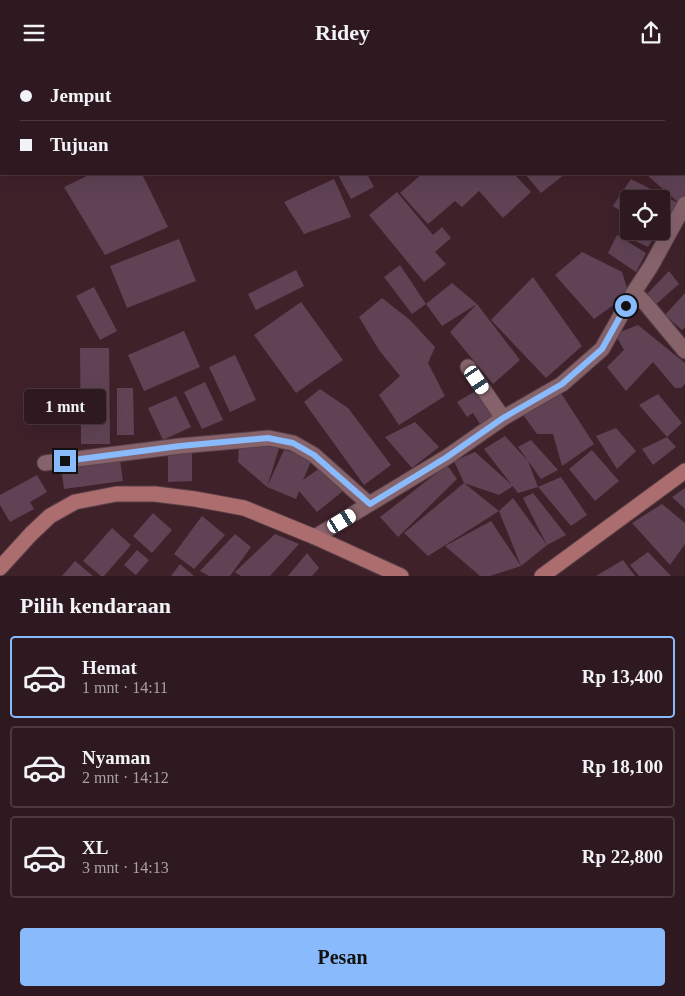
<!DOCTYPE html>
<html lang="id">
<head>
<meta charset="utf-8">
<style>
  :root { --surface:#2f1920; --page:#3b262d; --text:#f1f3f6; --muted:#a7a0a5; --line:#4a383e; --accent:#88bafc }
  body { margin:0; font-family:Georgia,serif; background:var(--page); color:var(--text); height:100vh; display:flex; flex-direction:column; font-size:19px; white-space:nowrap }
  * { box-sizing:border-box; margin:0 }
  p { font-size:16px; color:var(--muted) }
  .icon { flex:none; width:28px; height:28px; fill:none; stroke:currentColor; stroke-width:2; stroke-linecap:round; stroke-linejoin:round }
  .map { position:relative; height:511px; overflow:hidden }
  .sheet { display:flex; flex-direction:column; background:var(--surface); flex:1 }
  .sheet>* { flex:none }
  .hud { position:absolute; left:0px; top:0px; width:685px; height:110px; box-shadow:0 5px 20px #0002,0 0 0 1px var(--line); display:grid; align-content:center; height:110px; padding:0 20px; background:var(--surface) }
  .buttons { position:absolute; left:620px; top:125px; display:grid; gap:10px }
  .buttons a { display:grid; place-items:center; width:50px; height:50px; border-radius:5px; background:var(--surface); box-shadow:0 5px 20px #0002,0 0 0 1px var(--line); font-size:25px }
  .end { position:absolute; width:22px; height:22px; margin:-11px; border:6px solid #88bafc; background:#111; box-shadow:0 0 0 2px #111 }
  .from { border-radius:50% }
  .bubble { position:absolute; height:35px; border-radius:5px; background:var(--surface); box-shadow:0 5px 20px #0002,0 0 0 1px var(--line); font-size:16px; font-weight:800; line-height:35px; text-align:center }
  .car { position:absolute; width:15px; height:30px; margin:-15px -8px; border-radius:6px; box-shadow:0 0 4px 1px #0007; background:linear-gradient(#fff 24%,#345 0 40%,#fff 0 76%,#345 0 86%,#fff 0) }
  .hud b { display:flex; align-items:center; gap:18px; height:48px; font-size:19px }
  .hud b+b { border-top:1px solid var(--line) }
  .hud i { width:12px; height:12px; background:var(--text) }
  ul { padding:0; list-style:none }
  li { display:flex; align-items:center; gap:15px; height:82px; margin:0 10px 8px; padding:0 10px; border:2px solid var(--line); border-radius:5px }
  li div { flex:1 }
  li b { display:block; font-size:19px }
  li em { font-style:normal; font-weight:800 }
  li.on { border-color:var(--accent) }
  li>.icon { width:45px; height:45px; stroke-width:1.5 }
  h2 { padding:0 20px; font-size:22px; line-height:60px }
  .action { display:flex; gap:10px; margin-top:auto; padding:10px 20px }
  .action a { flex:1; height:58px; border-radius:5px; background:var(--accent); color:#111; font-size:20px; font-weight:800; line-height:58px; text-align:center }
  header { display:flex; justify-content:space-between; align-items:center; height:65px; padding:0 20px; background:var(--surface); font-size:22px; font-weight:800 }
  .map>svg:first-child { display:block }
  .building { fill:#5f4355 }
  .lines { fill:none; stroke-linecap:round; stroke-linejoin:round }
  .minor-casing { stroke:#593f47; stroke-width:17 }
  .major-casing { stroke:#593f47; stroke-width:17 }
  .minor { stroke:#86626b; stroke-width:15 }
  .major { stroke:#ac6d6f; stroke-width:15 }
  .route { stroke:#88bafc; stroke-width:6 }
</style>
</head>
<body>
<header><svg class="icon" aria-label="menu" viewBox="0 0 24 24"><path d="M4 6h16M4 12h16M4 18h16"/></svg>Ridey<svg class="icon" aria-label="share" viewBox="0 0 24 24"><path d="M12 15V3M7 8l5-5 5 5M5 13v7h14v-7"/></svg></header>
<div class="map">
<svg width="685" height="511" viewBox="0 0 685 511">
  <rect width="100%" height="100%" fill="#3f212a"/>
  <path class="building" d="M91 109H142L168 162 105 190 64 122Z
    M340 109H367L374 122 351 134 339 112Z
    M422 109H514L531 127 503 153 479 126 462 142 455 136 428 159 400 128Z
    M525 109H565L541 128Z
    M648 109H685V130L680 139 663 171 655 166H661V134H629V151L613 141 631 114 680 139 647 110Z
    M334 114 351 152 304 169 284 137Z
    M397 127 433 170 442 162 451 173 435 187 446 199 424 217 369 150Z
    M634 166H642L654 172 648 182 631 174Z
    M617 170 646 188 636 207 608 188Z
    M179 174 196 216 127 243 110 201Z
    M582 187 622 207 629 229 594 254 555 210Z
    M400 200 426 239 452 218 477 239 442 261 426 239 412 249 384 212Z
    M296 205 304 221 256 245 248 229Z
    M669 206 679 219 653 242 647 229Z
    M533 212 582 281 546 313 491 255Z
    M94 222 117 266 100 275 76 231Z
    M685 228V262L682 265 665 250Z
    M382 233 410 255 435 282 428 298 445 331 399 360 379 330 400 311 379 285 359 252Z
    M301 237 343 295 296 328 254 270Z
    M477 239 520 295 493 319 450 267Z
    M638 260 685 298V319L681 323H675L653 297 626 326 607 302 624 285 615 269Z
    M184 266 200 302 144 326 128 290Z
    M80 283H109L110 379H81Z
    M235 290 256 335 230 347 209 302Z
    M205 317 223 355 202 364 184 327Z
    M117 323H133L134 370H117Z
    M320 324 348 343 391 400 364 420 304 337Z
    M479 324 495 349 480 359 473 348 467 352 457 337Z
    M559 325 594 379 562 401 553 369H537L521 347Z
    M658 329 682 358 667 372 639 340Z
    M176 331 191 362 163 375 148 343Z
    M415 357 439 382 412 403 385 372Z
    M616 363 636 386 617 404 596 371Z
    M505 371 528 396 538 422 518 428 484 384Z
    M667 372 676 382 653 400 642 384Z
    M531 375 558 405 541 414 518 382Z
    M239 380H280L267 422 238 397Z
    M284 385 313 392 303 415 320 403 343 426 317 447 299 426 296 434 267 422Z
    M592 385 619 416 595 436 569 404Z
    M168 386H192V416L168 417Z
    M475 387 513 421 499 430 464 418 454 396Z
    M120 395 123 416 64 424 61 402Z
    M447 400 457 414 398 472 380 452Z
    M37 410 47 427 30 437 34 444 10 457 0 440V430Z
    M561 412 587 450 571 461 538 422Z
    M464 418 499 446 428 491 404 468Z
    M685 423V444L672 432Z
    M533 428 566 470 547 480 523 433Z
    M513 433 547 480 521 501 490 511H480L445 481 491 456 521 501 499 446Z
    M662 439 685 458V479L670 500 632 458Z
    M153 448 172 465 152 488 133 471Z
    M202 451 225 470 194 504 174 489Z
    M112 463 131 480 104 511H101L83 496Z
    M235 469 251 482 230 511H209L200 506Z
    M275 469 299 479 270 511H241L235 507Z
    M137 485 149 495 136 510 124 500Z
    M648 487 671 511H639L630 500Z
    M307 488 319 503 312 511H288Z
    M623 495 635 511H596Z
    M75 496 93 511H62Z
    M180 499 194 511H171Z"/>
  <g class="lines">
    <g class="minor-casing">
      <path id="minor" d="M634 227 646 239 685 286
        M468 302 503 353
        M45 398 180 381 269 373 293 378 314 390 369 439
        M315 472 447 392 503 353 562 319 602 284 634 227 651 201 685 139"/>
    </g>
    <g class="major-casing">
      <path id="major" d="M0 503 31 469 50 451 75 437 116 429H155L195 434 244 443 315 472 401 511
        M542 511 685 406"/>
    </g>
    <use href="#minor" class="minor"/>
    <use href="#major" class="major"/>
  </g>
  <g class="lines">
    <path class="route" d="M65 396 180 381 268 373 293 378 314 390 370 439 447 392 503 353 562 319 602 284 626 241"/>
  </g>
</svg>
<div class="buttons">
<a><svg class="icon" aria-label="locate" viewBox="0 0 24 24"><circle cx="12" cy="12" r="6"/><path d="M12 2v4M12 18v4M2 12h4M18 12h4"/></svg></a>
</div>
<i class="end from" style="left:626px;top:241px"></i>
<i class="end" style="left:65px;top:396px"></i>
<div class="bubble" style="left:24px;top:324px;width:82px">1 mnt</div>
<i class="car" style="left:477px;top:315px;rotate:146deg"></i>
<i class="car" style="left:342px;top:456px;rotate:59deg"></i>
<div class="hud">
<b><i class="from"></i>Jemput</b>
<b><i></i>Tujuan</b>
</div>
</div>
<section class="sheet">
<h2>Pilih kendaraan</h2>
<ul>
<li class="on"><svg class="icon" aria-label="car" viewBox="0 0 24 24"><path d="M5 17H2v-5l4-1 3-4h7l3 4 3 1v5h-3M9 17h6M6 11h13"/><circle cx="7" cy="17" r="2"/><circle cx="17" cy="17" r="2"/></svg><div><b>Hemat</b><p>1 mnt · 14:11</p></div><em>Rp 13,400</em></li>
<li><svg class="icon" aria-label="car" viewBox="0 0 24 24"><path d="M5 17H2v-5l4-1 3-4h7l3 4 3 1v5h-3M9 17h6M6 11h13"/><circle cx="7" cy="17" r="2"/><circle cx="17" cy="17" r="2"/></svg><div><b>Nyaman</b><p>2 mnt · 14:12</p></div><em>Rp 18,100</em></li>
<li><svg class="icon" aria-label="car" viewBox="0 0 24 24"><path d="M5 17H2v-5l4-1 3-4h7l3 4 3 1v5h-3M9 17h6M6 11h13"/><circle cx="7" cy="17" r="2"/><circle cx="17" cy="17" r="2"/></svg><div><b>XL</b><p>3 mnt · 14:13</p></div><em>Rp 22,800</em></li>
</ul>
<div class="action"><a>Pesan</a></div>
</section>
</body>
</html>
